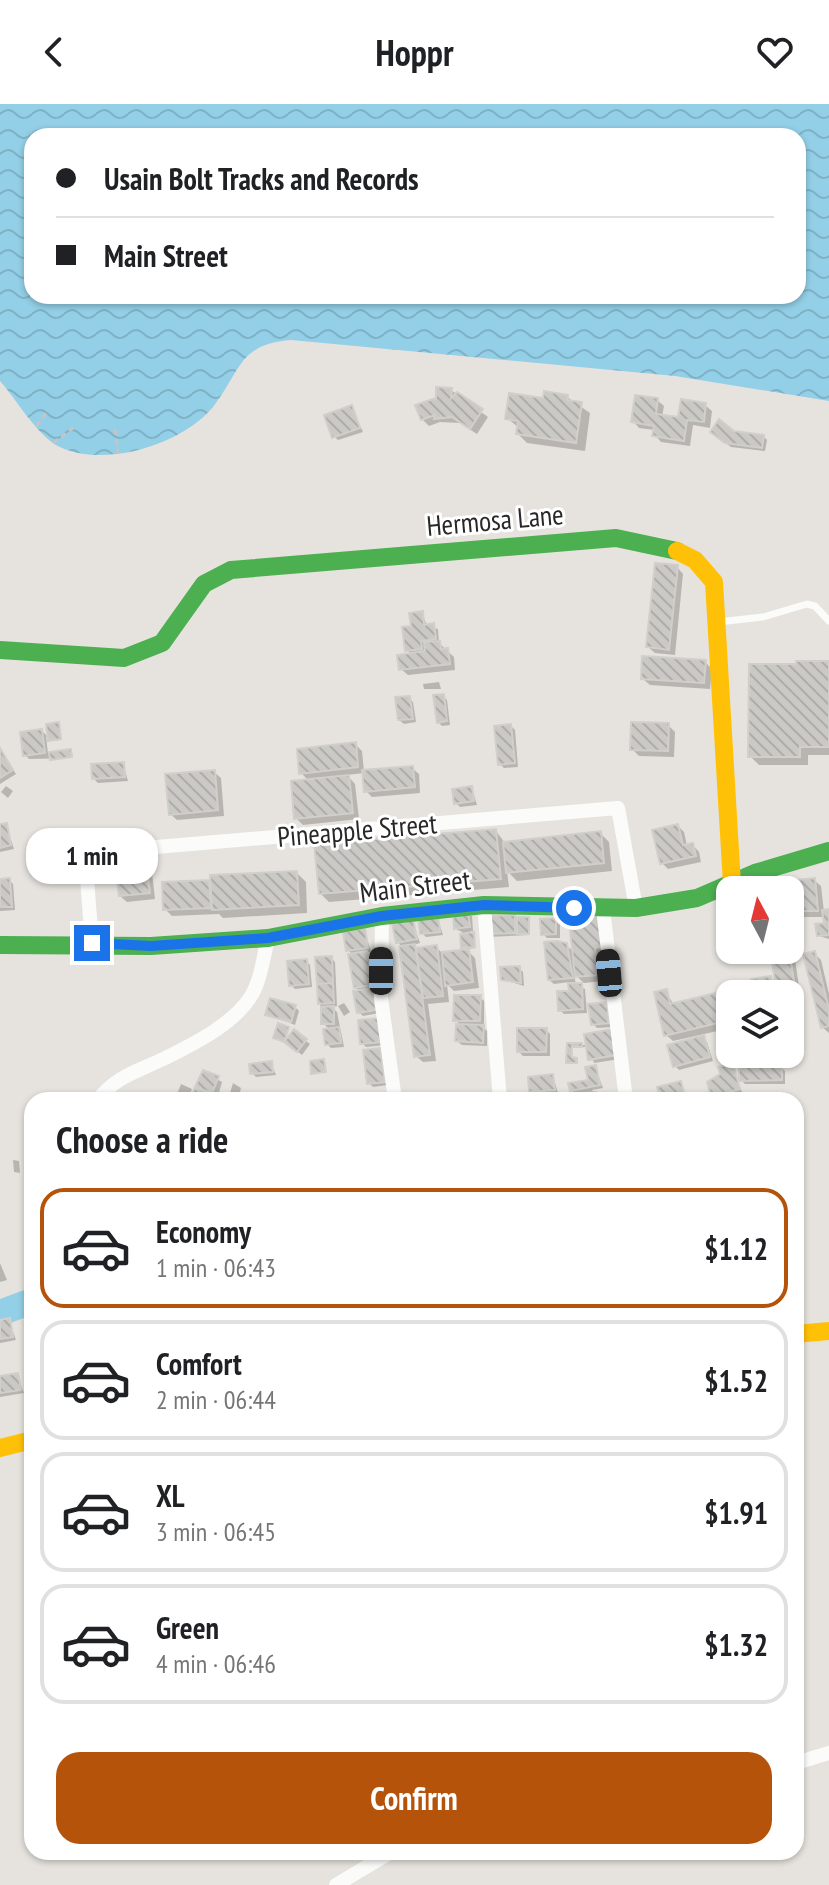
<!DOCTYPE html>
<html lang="en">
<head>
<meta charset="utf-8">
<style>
  :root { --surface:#fff; --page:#f6f6f6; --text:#202124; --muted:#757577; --line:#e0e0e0; --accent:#b45309 }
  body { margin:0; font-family:"PT Sans Narrow",sans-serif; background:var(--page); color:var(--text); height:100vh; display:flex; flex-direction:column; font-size:30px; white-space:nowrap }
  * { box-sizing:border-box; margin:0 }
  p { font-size:26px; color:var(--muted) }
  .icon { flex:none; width:44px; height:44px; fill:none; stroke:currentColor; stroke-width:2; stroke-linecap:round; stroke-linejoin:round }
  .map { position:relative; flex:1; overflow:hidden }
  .details { position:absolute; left:24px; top:988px; width:780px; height:768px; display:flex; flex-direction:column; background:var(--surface); border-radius:24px; box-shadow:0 2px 6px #0004 }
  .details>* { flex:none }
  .guide { position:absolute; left:24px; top:24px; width:782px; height:176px; border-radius:24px; box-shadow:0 2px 6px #0004; display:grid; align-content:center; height:176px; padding:0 32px; background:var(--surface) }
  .needle { width:52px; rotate:353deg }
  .buttons { position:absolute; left:716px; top:772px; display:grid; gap:16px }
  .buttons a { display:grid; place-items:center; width:88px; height:88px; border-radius:16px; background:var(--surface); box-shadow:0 2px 6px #0004; font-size:40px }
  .end { position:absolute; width:36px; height:36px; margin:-18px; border:10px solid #1a73e8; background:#fff; box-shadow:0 0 0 4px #fff }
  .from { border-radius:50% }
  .bubble { position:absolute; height:56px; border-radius:24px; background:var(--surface); box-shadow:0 2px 6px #0004; font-size:26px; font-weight:800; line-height:56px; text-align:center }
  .car { position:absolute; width:24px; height:48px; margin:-24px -12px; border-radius:10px; box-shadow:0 0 6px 2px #0007; background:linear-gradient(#222 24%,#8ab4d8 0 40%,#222 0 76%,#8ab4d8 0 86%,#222 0) }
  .guide b { display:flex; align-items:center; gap:28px; height:76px; font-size:30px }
  .guide b+b { border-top:2px solid var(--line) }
  .guide i { width:20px; height:20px; background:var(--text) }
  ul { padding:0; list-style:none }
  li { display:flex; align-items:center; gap:24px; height:120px; margin:0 16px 12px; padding:0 16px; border:4px solid var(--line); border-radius:24px }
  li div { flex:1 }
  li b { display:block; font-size:30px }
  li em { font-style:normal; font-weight:800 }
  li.selected { border-color:var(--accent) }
  li>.icon { width:72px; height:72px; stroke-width:1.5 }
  h2 { padding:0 32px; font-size:36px; line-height:96px }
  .button { display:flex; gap:16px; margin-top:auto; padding:16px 32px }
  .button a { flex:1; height:92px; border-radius:24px; background:var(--accent); color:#fff; font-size:32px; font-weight:800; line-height:92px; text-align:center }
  header { display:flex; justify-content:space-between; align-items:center; height:104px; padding:0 32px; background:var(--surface); font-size:36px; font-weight:800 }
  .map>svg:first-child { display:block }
  .water { fill:url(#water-waves); fill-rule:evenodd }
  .shadow { fill:#0003 }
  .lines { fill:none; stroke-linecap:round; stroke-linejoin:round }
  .river { stroke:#93cfe7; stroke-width:26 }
  .building { fill:url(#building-back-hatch); stroke:#d1cfca; stroke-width:2 }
  .path { stroke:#c6c5c5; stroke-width:3; stroke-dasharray:6 4; stroke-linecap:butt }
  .lane { stroke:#fbfbfa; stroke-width:7 }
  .street { stroke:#fbfbfa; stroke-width:14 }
  .fast { stroke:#4caf50; stroke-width:18 }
  .slow { stroke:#ffc107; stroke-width:18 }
  .route { stroke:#1a73e8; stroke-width:10 }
  .labels { text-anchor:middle; stroke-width:6; stroke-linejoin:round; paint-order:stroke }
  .street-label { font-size:28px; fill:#282828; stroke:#fff }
</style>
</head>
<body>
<header><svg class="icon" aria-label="back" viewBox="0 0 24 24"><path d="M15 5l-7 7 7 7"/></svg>Hoppr<svg class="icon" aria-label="heart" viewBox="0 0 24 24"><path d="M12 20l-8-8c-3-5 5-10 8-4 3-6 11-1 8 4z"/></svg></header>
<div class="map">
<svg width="829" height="1781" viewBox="0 0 829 1781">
  <defs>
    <pattern id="water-waves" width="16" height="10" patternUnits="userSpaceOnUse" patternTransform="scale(2)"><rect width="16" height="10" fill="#93cfe7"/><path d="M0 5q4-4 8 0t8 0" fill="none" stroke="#7fb2c6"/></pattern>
    <pattern id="building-back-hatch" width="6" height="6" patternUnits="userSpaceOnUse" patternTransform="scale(2)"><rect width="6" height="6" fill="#cbc9c5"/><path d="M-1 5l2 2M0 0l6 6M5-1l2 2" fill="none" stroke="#aeada9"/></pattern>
  </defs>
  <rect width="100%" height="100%" fill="#e6e3de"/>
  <path class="water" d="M0 0H829V297L675 272 291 236C238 240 241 267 213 303 182 341 101 366 56 341 34 327 17 296 0 277ZM32 32H798V192H32Z"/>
  <path class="shadow" d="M451 286 488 313 477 330 460 319 440 318 429 322 422 315 438 295Z
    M567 293 590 309 585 347 527 339 518 330 519 324 507 314 545 297Z
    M657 296 664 302 662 313 680 316 705 301 712 307 710 324 693 321 690 342 661 338 655 331V326L639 324 633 317Z
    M352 304 363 328 338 336 334 332Z
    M716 331 763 332 767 336 765 347 731 343Z
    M677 463 683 470 675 551 655 549 648 543Z
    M422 509 427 522 438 525 439 539 454 553 455 566 408 571 401 565 412 551 407 546 413 524Z
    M705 558 712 565 710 585 650 581 643 575Z
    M829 560V651H808V661H759L750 652Z
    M439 578 441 585H424L423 580Z
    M443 592 447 596 450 621 442 622 438 618Z
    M409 594 413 598 416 618 404 620 399 616Z
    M668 621 675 628 674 653 639 652 632 645Z
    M59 622 61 636 51 637 46 632 48 650 70 647 72 654 29 655 25 651 42 627 50 635Z
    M511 622 515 626 518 663 504 664 500 660Z
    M355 640 362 647 364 668 412 664 419 670 420 689 372 693 366 687 364 669 347 671 355 680 359 715 303 721 296 714 309 677 301 669Z
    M0 646 16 670 0 680Z
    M123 660 128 677 98 679 94 675Z
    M214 668 221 674 224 712 177 716 170 710Z
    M6 682 13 687 8 694 1 688Z
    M472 684 477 701 460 703 456 699Z
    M6 721 14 745 0 748V722Z
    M678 722 684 728 687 742 693 741 699 748 701 758 668 765 662 759Z
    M496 727 505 739 600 729 609 738 612 767 517 777 507 767 509 783 329 798 320 789Z
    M146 762 152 768 155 795 127 798 120 792Z
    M297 769 306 778 307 809 223 814 219 810 172 812 165 805 209 778 212 782Z
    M9 776 13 780 15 806 0 807V777Z
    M814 776 821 782 824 808 829 807V835L819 832 826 821 825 813H797L790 806 789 786Z
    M455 810 472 812 473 827H470L476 844 466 845 475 854 479 884 454 887 447 880 449 898 428 900 436 957 423 958 416 952 401 842 398 838 413 818 420 839 402 844 436 843 443 850 467 847 462 828 456 825Z
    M437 813 443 831 426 833 422 829Z
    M514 813 519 818 529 816V831L488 833Z
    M556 816 560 820V834H547L543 830Z
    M607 821 611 849 600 850 603 877 584 879 574 870 576 881 585 885 587 909 564 910 560 906 571 888 570 878 554 880 549 876 566 841 575 849Z
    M790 821 802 903 796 912 790 913V890L758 889 754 885 770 874 778 882 772 846H790Z
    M364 826 371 847 366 850 371 885 372 891H376L379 909 363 912 359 908 360 888 355 883 353 851 348 846Z
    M814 849 821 856 829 890V929L822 923Z
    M331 854 335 858 337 902 332 903 337 908 344 943 331 944 327 940 330 926 323 919 320 899Z
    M306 857 310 861 312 883 295 885 291 881Z
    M519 864 523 868 524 882 502 875Z
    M666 888 674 901 728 888 730 891V924L700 931 707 938 713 957 679 966 675 962 701 934 700 931 673 937 666 931Z
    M480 893 484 897V920H480L487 927V942L462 941 457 937 462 922 455 916Z
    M344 899 350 908 344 912 338 902Z
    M606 900 610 904 612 923 597 924 593 920Z
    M295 903 299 907 295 921 267 910Z
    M360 918 385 941 366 943 362 939Z
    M546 926 550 930V952H523L519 948Z
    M294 928 310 940 302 951 292 943Z
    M587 932 620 955 594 959 588 943H573V956L578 960H570L569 941H588Z
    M380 946 384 950 388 981 373 983 369 979Z
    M271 959 276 971 256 973 252 969Z
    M732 961 743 991 747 990 749 996H740L739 990 717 996 713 992Z
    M595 963 603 984 592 986 600 996H574L577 991 571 986 590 977Z
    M781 963 785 967V980H745L741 976Z
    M204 968 222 978 217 996 193 995Z
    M553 972 558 989 535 991 531 987Z
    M233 979 241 984 239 992 255 996H228Z
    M680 979 688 996H663L660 985Z
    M181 980 192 985 189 993 178 988Z
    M388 992 392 996H373V993Z
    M13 1056 19 1057 20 1069 14 1068Z
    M0 1159 7 1176 0 1178Z
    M9 1217 16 1236 0 1239V1218Z
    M32 1240V1252L29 1253 24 1244Z
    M17 1271 24 1289 0 1293V1274Z
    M283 1748H303L290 1755Z"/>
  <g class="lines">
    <path class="river" d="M0 1209 32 1197"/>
  </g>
  <path class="building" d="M436 283 452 284 451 294 457 288 483 305 470 325 452 313 434 315 435 311 421 316 415 301 436 294Z
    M544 287 568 291 567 296 582 298 576 339 516 330 518 317 505 315 509 289 543 294Z
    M635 291 658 294 656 310 678 313 681 295 706 299 704 318 687 316 684 337 652 332 654 322 631 318Z
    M352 301 360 324 332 334 324 311Z
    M719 315 734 327 764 331 762 344 725 339 710 328Z
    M655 459 678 461 669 546 646 543Z
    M423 507 424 521 434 519 436 535 421 537 422 545 405 547 402 523 411 522 409 509Z
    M440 537 441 545 448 544 450 560 399 566 397 551 425 547 424 538Z
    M642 552 706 556 704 579 641 575Z
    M796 557H829V643H800V653H748L749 560H796Z
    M444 590 447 617 437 619 433 591Z
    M410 592 413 615 398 616 395 593Z
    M59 618 61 635 48 637 46 620Z
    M631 618 669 619 668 647 630 646Z
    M511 620 515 659 498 661 494 622Z
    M42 625 45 649 23 652 20 628Z
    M356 638 358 663 299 670 297 645Z
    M0 644 13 666 0 674Z
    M71 645 72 653 50 656 49 648Z
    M124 658 125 673 92 675 91 660Z
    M413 662 415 683 364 688 362 666Z
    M215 666 218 706 169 711 165 670Z
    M349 671 353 709 294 715 291 677Z
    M472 682 474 697 454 700 452 685Z
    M7 719 11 741 0 744V720Z
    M678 720 683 741 693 739 696 752 660 760 652 726Z
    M496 725 501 775 319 790 314 740Z
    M601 727 604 759 506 769 503 738Z
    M146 759 150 789 119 792 115 763Z
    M297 767 299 801 212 806 210 771Z
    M10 774 12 803H0V775Z
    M815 774 818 807H790V786H787L786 777Z
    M209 776 211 804 163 806 162 778Z
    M829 805V831L817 832 815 820 824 819 822 806Z
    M468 806 470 823 454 825 453 808Z
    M438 811 440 828 420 830 418 813Z
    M515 811V829L482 830 481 812Z
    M602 812 605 843 595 844 598 871 575 873 569 816Z
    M517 813H529V830H517Z
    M556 814V830L541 831 540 815Z
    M413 815 417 835 396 839 392 819Z
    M365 824 368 844 346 847 343 828Z
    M474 828 475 843 461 844 460 830Z
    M557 837 567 839 573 874 548 876 544 838Z
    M415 840 430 951 414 953 399 842Z
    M437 841 443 892 423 894 416 844Z
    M469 845 473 878 445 882 442 848Z
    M770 846H789L797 896 790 905V890H777Z
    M367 847 373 881 354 884 348 850Z
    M815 847 829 906V922L821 924 803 850Z
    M332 852 333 879 317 880 315 853Z
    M307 855 309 880 289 882 287 857Z
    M520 862 521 879 501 876 500 863Z
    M771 872 773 890H767L766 884 752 886 751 875Z
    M333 879 334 899 318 900 317 880Z
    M568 879H582L583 905 558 907 557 887H569Z
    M373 884 376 906 357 909 353 887Z
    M667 885 670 900 728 886 730 916 664 932 654 888Z
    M454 891H481L480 917H453Z
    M270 894 296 901 291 918 265 911Z
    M607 898 609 919 591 921 588 900Z
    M334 902V920H321V903Z
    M380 914 382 938 360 940 358 916Z
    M278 919 289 923 284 938 273 934Z
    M456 920 484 921 483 939 455 937Z
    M339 923 341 939 325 941 323 925Z
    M517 924H547L546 948H517Z
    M294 925 307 935 297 948 284 938Z
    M613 925 617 951 588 956 584 930Z
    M704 931 710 953 673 963 667 941Z
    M567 939H582V943H572V953L577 954V959H566Z
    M380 944 385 978 367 980 363 946Z
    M324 955 326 968 311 970 310 957Z
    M272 957 273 968 250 970 249 960Z
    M733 959 740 985 711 993 707 978 720 970 718 963Z
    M596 961 600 981 570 987 568 979 588 976 585 963Z
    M782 961V976L739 977V962Z
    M203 966 219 972 212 989 195 983Z
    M553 970 555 986 529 988 528 973Z
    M681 977 685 992 661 996 657 983Z
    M195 983 216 991 214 996 190 995Z
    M596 988 597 996H572L571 990Z
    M10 1214 13 1233 0 1235V1216Z
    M18 1269 21 1286 0 1289V1272Z"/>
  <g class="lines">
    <path class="path" d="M36 322 47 308
      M115 325 118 349
      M53 339 73 324"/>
    <path class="lane" d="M718 518 763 513 807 500 815 502 829 517"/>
    <path class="street" d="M484 801 500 996
      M603 805 626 996
      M382 812 381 894 395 996
      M92 839 85 749 618 704 636 804
      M98 996C114 974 135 968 159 957 190 942 243 917 256 882 262 868 264 850 268 834
      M796 1659 829 1649
      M336 1781 391 1748"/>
    <path class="fast" d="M0 546 124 554 162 539 204 480 231 466 616 434 677 447
      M0 841 151 842 268 834 382 812 484 801 636 804 697 794 755 769 829 747"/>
    <path class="slow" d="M677 447 695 456 714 478 732 780
      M796 1230 829 1227
      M0 1344 32 1336"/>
  </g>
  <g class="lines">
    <path class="route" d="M92 839 151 842 268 834 382 812 484 801 574 804"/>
  </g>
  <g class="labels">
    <g class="street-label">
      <text transform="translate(495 416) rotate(-5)" y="10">Hermosa Lane</text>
      <text transform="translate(357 726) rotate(-5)" y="10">Pineapple Street</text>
      <text transform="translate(415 782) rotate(-7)" y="10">Main Street</text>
    </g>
  </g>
</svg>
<div class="buttons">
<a><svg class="needle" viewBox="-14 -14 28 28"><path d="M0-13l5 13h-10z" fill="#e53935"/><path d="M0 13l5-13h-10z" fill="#757577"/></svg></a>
<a><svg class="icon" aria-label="layers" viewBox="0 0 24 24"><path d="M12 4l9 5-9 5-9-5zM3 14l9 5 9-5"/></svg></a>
</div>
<i class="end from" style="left:574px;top:804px"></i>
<i class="end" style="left:92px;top:839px"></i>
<div class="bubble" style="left:26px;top:724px;width:132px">1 min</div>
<i class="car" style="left:381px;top:867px;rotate:0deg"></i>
<i class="car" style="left:609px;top:869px;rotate:355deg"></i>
<div class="guide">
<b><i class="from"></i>Usain Bolt Tracks and Records</b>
<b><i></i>Main Street</b>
</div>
<section class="details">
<h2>Choose a ride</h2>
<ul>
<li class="selected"><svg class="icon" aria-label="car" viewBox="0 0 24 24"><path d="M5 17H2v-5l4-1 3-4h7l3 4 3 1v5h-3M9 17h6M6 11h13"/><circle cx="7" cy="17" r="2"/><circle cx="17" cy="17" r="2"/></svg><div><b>Economy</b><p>1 min · 06:43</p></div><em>$1.12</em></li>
<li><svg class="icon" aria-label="car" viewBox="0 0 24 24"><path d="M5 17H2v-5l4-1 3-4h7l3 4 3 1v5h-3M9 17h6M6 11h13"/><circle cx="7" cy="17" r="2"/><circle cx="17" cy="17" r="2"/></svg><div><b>Comfort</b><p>2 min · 06:44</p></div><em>$1.52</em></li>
<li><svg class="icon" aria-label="car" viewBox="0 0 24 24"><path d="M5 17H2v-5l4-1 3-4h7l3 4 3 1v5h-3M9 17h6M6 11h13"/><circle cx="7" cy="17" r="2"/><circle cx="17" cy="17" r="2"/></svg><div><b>XL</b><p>3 min · 06:45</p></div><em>$1.91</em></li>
<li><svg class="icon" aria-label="car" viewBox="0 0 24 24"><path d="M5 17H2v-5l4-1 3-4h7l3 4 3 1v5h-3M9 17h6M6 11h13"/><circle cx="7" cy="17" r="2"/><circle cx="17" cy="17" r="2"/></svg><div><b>Green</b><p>4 min · 06:46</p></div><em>$1.32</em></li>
</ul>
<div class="button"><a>Confirm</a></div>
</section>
</div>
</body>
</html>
